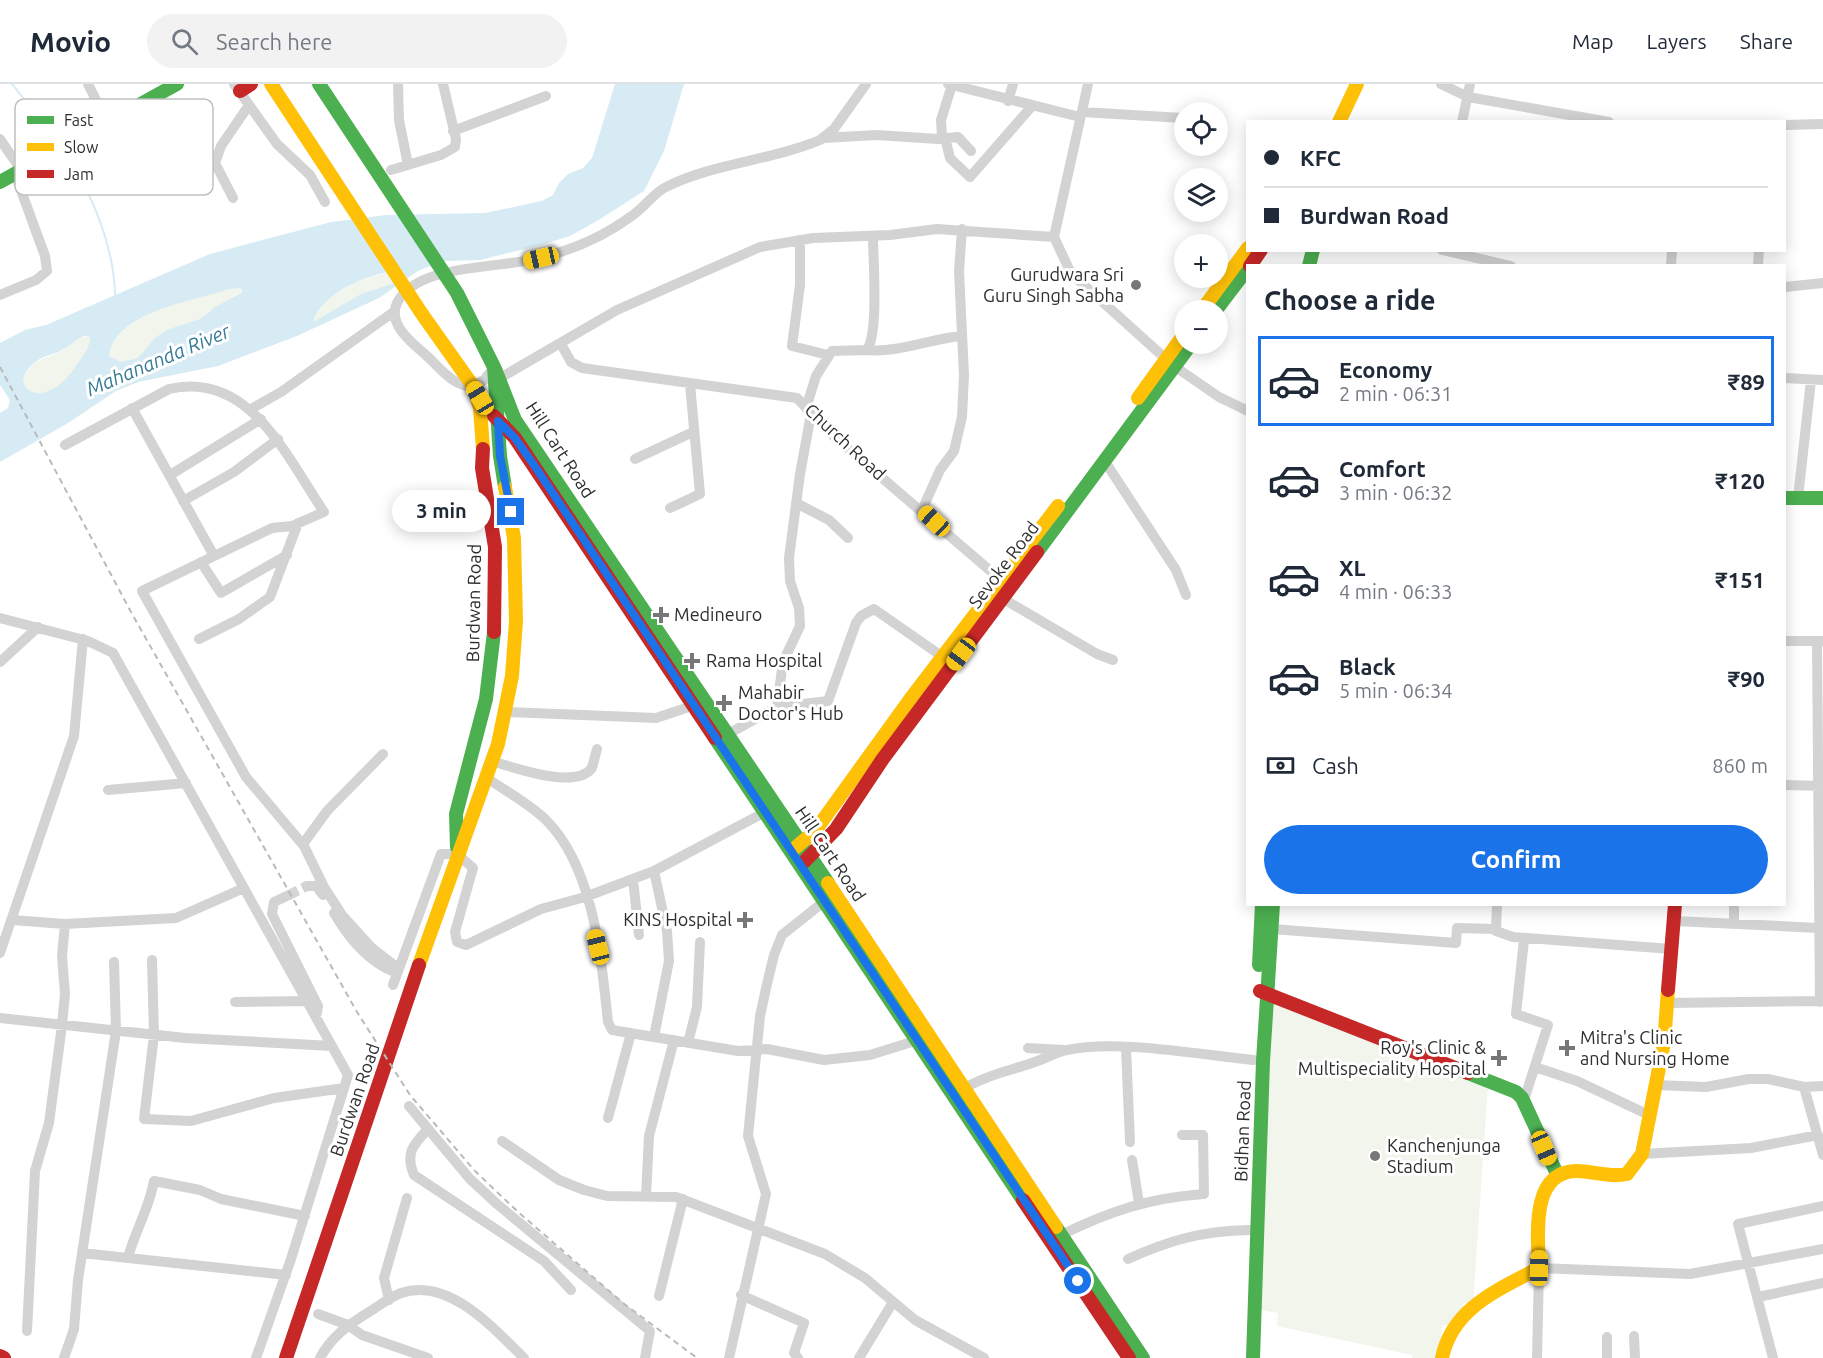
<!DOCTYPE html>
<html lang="en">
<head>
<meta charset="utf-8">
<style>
  :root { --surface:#fff; --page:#f2f2f3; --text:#1f2937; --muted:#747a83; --line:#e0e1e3; --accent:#1a73e8 }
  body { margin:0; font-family:Ubuntu,sans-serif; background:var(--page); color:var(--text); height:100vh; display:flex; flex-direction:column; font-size:22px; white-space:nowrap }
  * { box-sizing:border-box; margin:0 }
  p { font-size:20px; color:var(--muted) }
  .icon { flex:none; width:33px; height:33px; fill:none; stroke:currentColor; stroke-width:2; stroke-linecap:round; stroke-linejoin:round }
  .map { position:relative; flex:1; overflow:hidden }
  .details { position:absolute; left:1246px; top:180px; width:540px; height:642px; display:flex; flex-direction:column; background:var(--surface); border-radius:0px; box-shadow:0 3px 15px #0003 }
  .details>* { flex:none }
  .hud { position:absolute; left:1246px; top:36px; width:540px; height:132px; border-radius:0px; box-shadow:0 3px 15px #0003; display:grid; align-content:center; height:132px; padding:0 18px; background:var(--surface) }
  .tools { position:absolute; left:1174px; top:18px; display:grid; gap:12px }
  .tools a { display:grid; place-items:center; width:54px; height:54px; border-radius:50%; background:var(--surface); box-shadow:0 3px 15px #0003; font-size:30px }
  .end { position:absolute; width:27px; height:27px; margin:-14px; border:8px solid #1a73e8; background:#fff; box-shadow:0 0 0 3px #fff }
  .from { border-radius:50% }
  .bubble { position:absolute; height:42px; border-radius:21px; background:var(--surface); box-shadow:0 3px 15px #0003; font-size:20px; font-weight:600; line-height:42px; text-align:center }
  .car { position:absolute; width:18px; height:36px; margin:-18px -9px; border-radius:8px; box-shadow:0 0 4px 2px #0007; background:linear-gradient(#f5c518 24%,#345 0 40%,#f5c518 0 76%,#345 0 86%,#f5c518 0) }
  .hud b { display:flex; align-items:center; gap:21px; height:57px; font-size:22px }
  .hud b+b { border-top:2px solid var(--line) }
  .hud i { width:15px; height:15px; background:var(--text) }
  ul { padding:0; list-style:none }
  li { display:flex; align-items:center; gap:18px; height:90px; margin:0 12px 9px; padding:0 6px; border:3px solid transparent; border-radius:0px }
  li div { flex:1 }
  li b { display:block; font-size:22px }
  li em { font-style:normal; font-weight:600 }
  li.on { border-color:var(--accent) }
  li>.icon { width:54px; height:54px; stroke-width:1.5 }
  h2 { padding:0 18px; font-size:27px; line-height:72px }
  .pay { display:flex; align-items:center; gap:15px; height:66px; padding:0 18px; font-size:22px }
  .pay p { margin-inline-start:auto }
  .button { display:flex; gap:12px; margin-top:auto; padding:12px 18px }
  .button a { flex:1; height:69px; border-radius:36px; background:var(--accent); color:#fff; font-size:24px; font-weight:600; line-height:69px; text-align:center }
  header { display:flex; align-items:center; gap:36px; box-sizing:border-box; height:84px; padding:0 30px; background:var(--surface); border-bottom:2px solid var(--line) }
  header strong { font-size:28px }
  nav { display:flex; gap:33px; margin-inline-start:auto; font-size:21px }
  .search { width:420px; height:54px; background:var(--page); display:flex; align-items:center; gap:15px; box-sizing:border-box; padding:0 21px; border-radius:33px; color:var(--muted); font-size:22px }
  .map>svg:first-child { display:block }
  .green { fill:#f1f5eb }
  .water { fill:#d6ebf3; fill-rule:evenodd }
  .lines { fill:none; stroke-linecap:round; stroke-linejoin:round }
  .stream { stroke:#d6ebf3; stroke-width:2 }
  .street-tunnel { stroke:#d5d5d5; stroke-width:10; stroke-dasharray:10 5; stroke-linecap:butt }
  .street { stroke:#d3d3d3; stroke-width:10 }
  .fast { stroke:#4caf50; stroke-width:14 }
  .slow { stroke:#ffc107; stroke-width:14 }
  .jam { stroke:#c62828; stroke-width:14 }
  .rail { stroke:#bababa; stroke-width:2; stroke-dasharray:6 4.5; stroke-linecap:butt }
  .route { stroke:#1a73e8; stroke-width:8 }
  .poi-dot { fill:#777; stroke:#fff; stroke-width:2 }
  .labels { text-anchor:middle; stroke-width:6; stroke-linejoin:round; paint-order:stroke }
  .poi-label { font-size:18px; fill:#2e2e2e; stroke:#fff; text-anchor:start }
  .street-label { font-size:18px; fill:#2e2e2e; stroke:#fff }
  .water-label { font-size:20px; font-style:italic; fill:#357a96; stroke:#fff }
  .key { fill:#fff; stroke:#c0c0c0; stroke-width:1.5 }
  .key-label { font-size:16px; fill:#2e2e2e }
</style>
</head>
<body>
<header>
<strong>Movio</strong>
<div class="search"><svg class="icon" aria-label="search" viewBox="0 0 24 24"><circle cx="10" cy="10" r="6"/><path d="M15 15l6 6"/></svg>Search here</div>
<nav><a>Map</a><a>Layers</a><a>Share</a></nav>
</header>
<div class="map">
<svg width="1823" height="1274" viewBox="0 0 1823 1274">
  <rect width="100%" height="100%" fill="#fff"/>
  <path class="green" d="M388 188 394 199 361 210 312 239 322 218 356 198Z
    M229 204H240L243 207 209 227 200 235 166 246 154 255 138 274 121 278 109 272C116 227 194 217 229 204Z
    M81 253H90V257C83 277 64 310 40 310 30 310 26 307 23 298 28 276 45 275 62 267 69 263 74 257 81 253Z
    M1271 915 1488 1001 1473 1220 1463 1219V1227L1449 1241 1442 1242 1439 1274H1412V1271L1277 1242 1278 1229 1261 1226Z"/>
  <path class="water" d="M615 0H684L664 67 644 107 597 137 570 152 541 161 480 176 443 177 418 187 379 214 297 252 218 282 138 298 116 307 68 339 0 378V329L8 324 10 316 0 301V259L25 246 46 241 210 170 331 138 386 131 485 129 542 117 553 111 559 99 568 90 583 84 592 74ZM388 188 394 199 361 210 313 238C320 211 362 193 388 188ZM240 204 243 207 241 209 215 223 200 235 166 246 154 255 138 274 121 278 109 272C115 227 195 217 229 205ZM85 252 90 253C90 264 82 273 76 282 44 332 1 302 37 277 44 271 54 271 62 266 71 262 76 254 85 252Z"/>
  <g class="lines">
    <path class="stream" d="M12 0 59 59
      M65 69C92 109 114 162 115 211"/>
    <path class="street-tunnel" d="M289 811 307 802"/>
    <path class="street" d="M88 0 107 38
      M234 0 277 60 310 91 325 118
      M398 0 399 36 408 81
      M948 0 1080 33
      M1088 0 1054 153 1069 185 1076 194 1166 275
      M1441 0 1468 13 1609 38
      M1008 17 1013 0
      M1082 28 1183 34
      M1462 38 1470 0
      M1785 41 1823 40
      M453 47 546 12
      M824 54 876 51 938 55 958 53 971 67
      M942 54 941 36 952 1
      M945 54 950 74 970 93 1032 22
      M0 55 21 86
      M391 86 441 71 455 63 456 55 443 0
      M233 114 215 79 221 62 249 21
      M800 156V201L792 262 828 271
      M1442 166 1511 182
      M1671 182 1672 166
      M1758 182 1759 166
      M1785 203 1823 199
      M0 211 36 196 47 187 45 172 15 90
      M561 260 571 278 582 284 797 314 831 350 1001 496
      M867 266C898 269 930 255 961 252
      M1174 282 1219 313 1248 327
      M494 283 484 296 473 302C453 303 439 283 426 271 412 259 387 240 397 219 417 179 500 185 539 174 573 166 605 152 633 131 646 122 654 108 668 102 715 79 773 76 820 56L834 45 866 0
      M500 294 617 226 760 163 813 154 890 151 937 145 1054 153
      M1785 294 1823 296
      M132 324 214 472
      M806 324 816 292 832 267 867 266C879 248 873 176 873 152
      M251 325 281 308 395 227
      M65 361 169 305C250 286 287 374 324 428L292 442 272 444 142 507 246 693 304 762 324 803 342 831 372 864 399 885
      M635 375 693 348
      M1104 376 1176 486 1186 511
      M170 391 261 335
      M1798 414 1811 296
      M183 417 234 388 278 355
      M796 419 829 436 848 454
      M670 424 700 410 690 300
      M922 426 940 386 954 367 962 333 964 291 959 187 962 145
      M201 478 221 509 287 471
      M1002 514 1097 570 1113 576
      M0 534 88 557 113 569 348 991 291 1175 256 1274
      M199 555 239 535 270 513 298 439
      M1785 557H1823
      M1817 557 1820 918
      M0 578 38 543
      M777 623 783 578 800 542 799 524 790 497 789 474 800 390 811 330
      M506 628 656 634 695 621
      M728 650 777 623 828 617 856 539 861 532 874 525 943 573
      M492 677C515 684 576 706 592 684L597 665
      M487 694C507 708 530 720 547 737 594 785 601 874 608 938L612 946 738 967 767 965 824 976 870 971 918 956
      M1785 701 1823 702
      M108 706 186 699
      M303 760 327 727 383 670
      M633 795 639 851
      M307 802H316L323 811
      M289 811 274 818 272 830 318 922 317 929
      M1497 820 1496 847 1513 853 1671 865
      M334 829C348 853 366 876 392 887
      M12 836 65 840 176 834 244 804
      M1674 837 1819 844
      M1734 840V820
      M1272 845 1456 859 1457 844 1495 845
      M1524 856 1516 930 1548 941 1525 1013
      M0 869 74 652 83 555
      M152 876 154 951 144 1035 191 1037 274 1014 344 1004
      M393 901 441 770H457L473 784 455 848 457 858 466 861 541 825 585 813 654 787 767 727
      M235 918 307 917
      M1668 919 1823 917
      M0 934 185 954 332 962
      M654 953 669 877 667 847 654 787
      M688 959 697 923 700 858
      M1028 964 1064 966
      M1126 964 1130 1058
      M1535 983 1577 997 1651 1032
      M1656 1001 1706 1003 1749 995H1768L1804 1003 1823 1002
      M1804 1003 1823 1071
      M964 1004C991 990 1005 988 1032 979 1044 975 1055 969 1067 966 1116 955 1202 971 1254 976
      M409 1022 470 1095 497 1120 650 1247 645 1274
      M608 1034 631 949
      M428 1045C413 1061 405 1069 414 1091L544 1177 571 1206
      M502 1057 559 1096 584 1106 607 1112 676 1113 825 1170 865 1194 915 1236 984 1274
      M1642 1070 1751 1064 1818 1051
      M1132 1076 1139 1119
      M646 1112 649 1052 674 956
      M1061 1151C1110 1127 1149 1114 1204 1110L1203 1051H1182
      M82 1169 286 1191
      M128 1174C135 1147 149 1125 154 1097L200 1106 221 1115 305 1132
      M1128 1175C1170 1156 1202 1147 1249 1146
      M741 1211 804 1239 794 1269 798 1274
      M659 1212 683 1115
      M1758 1213 1823 1199
      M389 1216 384 1194 407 1114
      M318 1230 348 1241 362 1251 428 1274
      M27 1247 35 1087 49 1039 62 941 65 910 62 872 65 840
      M1634 1252 1635 1274
      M64 1274 74 1245 78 1196 116 947 114 878
      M320 1274C332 1252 348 1241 369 1228 379 1222 390 1213 401 1209 449 1193 493 1244 524 1274
      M729 1274 766 1110 748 1052 760 932 767 900 774 871 782 851 826 816
      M859 1274 893 1218
      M1537 1274 1539 1184 1690 1190 1823 1165
      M1607 1274V1253
      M1773 1274 1738 1140 1823 1122"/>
    <path class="fast" d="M319 0 457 209 494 283 500 372 505 403
      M0 98 177 0
      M1309 182 1313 166
      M1216 226 1248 184
      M495 285 515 336 828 799
      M1785 414H1823
      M1037 468 1191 260
      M715 654 1023 1116
      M457 763 456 730 486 615 494 548
      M1259 881 1262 820
      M1468 989 1516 1008 1522 1014 1557 1090
      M1056 1143 1143 1274
      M1253 1274 1263 977 1273 820"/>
    <path class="slow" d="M271 0 422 230 473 302 480 324 483 365
      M1339 38 1357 0
      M1202 226 1248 164
      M1138 314 1185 249
      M795 764 815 747 911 614 1058 422
      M828 799 1056 1143
      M419 881 498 660 512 592 516 537 514 454 505 403
      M1442 1274C1452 1224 1498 1206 1539 1184 1538 1152 1530 1088 1576 1087 1594 1087 1609 1094 1627 1090L1642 1070 1664 959 1668 906"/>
    <path class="jam" d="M240 7 251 0
      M1250 182 1261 166
      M494 332 515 354 715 654
      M483 365 482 384 495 463 494 548
      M804 778 836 745 882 676 1037 468
      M1668 906 1675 820
      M1260 907 1468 989
      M1023 1116 1129 1274
      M0 1272 4 1274
      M286 1274 419 881"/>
    <path class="rail" d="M0 283 131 528 357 928 410 1011 474 1086 517 1127 623 1219 697 1274"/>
  </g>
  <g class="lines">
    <path class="route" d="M511 428 500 372 498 337 515 354 536 384 1078 1197"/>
  </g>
  <g class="poi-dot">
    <circle cx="1136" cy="201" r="6"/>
    <path d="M658 522h6v6h6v6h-6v6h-6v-6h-6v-6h6z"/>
    <path d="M689 568h6v6h6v6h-6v6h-6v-6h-6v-6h6z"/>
    <path d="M721 610h6v6h6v6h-6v6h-6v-6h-6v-6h6z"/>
    <path d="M742 827h6v6h6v6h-6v6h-6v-6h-6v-6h6z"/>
    <path d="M1564 955h6v6h6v6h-6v6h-6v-6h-6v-6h6z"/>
    <path d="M1496 965h6v6h6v6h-6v6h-6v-6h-6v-6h6z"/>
    <circle cx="1375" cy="1072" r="6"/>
  </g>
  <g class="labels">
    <g class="poi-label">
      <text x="1124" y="197" text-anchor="end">Gurudwara Sri<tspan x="1124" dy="21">Guru Singh Sabha</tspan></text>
      <text x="674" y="537">Medineuro</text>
      <text x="706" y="583">Rama Hospital</text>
      <text x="738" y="615">Mahabir<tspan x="738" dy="21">Doctor's Hub</tspan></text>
      <text x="732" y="842" text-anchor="end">KINS Hospital</text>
      <text x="1580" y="960">Mitra's Clinic<tspan x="1580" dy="21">and Nursing Home</tspan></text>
      <text x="1486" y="970" text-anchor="end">Roy's Clinic &amp;<tspan x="1486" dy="21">Multispeciality Hospital</tspan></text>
      <text x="1387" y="1068">Kanchenjunga<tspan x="1387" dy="21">Stadium</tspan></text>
    </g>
    <g class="street-label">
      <text transform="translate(845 358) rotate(43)" y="6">Church Road</text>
      <text transform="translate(560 366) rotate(57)" y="6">Hill Cart Road</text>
      <text transform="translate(1004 481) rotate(-53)" y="6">Sevoke Road</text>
      <text transform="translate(474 519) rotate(-89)" y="6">Burdwan Road</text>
      <text transform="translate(830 770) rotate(56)" y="6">Hill Cart Road</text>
      <text transform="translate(355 1016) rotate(-71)" y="6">Burdwan Road</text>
      <text transform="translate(1243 1047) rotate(-88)" y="6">Bidhan Road</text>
    </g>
    <g class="water-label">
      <text transform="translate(158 276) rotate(-23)" y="7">Mahananda River</text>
    </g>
  </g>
  <rect x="15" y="15" width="198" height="96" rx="9" class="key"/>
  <rect x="27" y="32" width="27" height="8" fill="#4caf50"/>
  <rect x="27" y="59" width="27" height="8" fill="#ffc107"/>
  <rect x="27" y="86" width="27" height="8" fill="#c62828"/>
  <g class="key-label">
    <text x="64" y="42">Fast</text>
    <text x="64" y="69">Slow</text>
    <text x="64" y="96">Jam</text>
  </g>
</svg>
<div class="tools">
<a><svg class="icon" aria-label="locate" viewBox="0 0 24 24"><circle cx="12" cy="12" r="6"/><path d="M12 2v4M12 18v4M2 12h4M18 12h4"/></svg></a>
<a><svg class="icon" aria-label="layers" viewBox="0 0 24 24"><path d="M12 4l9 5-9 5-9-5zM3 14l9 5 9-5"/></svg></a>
<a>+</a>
<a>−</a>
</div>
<i class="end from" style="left:1078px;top:1197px"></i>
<i class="end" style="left:511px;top:428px"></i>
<div class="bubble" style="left:392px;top:406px;width:99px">3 min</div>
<i class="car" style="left:541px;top:174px;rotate:257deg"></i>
<i class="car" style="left:480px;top:314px;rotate:329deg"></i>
<i class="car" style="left:934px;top:437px;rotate:313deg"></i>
<i class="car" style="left:961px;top:570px;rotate:217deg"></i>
<i class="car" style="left:598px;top:863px;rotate:346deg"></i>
<i class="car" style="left:1544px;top:1064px;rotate:157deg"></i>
<i class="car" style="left:1539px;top:1184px;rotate:1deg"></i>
<div class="hud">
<b><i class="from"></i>KFC</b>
<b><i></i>Burdwan Road</b>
</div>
<section class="details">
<h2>Choose a ride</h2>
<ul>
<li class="on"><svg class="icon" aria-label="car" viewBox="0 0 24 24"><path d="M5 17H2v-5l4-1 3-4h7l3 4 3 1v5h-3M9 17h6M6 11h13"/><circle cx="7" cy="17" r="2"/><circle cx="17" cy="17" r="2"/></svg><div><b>Economy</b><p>2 min · 06:31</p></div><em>₹89</em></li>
<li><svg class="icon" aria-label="car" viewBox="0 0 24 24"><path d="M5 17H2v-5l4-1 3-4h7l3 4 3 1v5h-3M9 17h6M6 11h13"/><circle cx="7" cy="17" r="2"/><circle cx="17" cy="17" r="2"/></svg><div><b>Comfort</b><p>3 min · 06:32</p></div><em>₹120</em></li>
<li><svg class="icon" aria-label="car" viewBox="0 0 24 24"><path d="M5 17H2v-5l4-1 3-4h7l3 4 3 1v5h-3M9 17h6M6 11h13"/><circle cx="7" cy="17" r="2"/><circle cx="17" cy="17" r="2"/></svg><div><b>XL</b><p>4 min · 06:33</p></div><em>₹151</em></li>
<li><svg class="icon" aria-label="car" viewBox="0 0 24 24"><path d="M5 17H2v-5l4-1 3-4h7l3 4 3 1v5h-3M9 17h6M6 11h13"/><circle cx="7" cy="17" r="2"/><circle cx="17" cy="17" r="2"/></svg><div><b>Black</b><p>5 min · 06:34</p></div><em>₹90</em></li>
</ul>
<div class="pay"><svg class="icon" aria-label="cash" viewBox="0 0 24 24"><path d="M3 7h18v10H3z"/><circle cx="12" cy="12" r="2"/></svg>Cash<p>860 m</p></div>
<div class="button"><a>Confirm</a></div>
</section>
</div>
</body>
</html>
